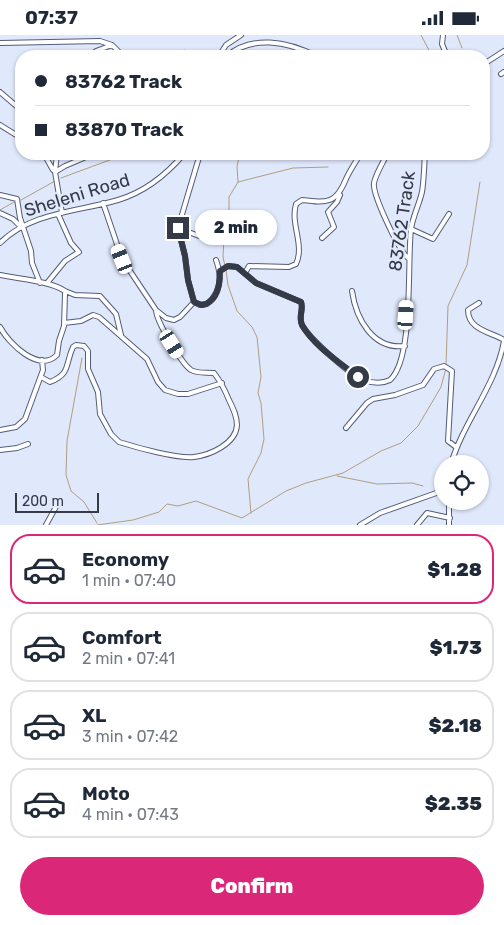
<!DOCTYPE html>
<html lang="en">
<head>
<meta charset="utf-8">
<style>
  :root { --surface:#fff; --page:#f2f2f3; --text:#1f2937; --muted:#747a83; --line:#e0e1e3; --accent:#db2777 }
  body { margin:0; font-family:Rubik,sans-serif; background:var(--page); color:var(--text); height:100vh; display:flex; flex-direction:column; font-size:19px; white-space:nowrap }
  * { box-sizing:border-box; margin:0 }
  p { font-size:16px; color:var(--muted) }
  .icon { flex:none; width:28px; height:28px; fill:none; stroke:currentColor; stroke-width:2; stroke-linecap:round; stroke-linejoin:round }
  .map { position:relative; height:490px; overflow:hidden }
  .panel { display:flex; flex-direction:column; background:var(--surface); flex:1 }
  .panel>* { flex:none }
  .top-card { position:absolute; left:15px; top:15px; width:475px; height:110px; border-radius:20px; box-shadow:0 1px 4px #0004; display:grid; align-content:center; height:110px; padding:0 20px; background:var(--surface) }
  .controls { position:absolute; left:434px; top:420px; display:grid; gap:10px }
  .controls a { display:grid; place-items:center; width:55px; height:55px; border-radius:50%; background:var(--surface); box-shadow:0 1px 4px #0004; font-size:25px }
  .scale { position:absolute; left:15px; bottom:12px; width:84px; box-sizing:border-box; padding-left:5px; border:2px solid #353a47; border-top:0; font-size:14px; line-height:18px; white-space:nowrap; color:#353a47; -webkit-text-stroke:4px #e0e8fc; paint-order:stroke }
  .end { position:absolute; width:22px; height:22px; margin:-11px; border:6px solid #353a47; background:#fff; box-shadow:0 0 0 2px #fff }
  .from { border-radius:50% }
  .bubble { position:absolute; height:35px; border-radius:18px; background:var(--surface); box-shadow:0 1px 4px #0004; font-size:16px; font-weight:800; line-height:35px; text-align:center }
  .car { position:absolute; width:15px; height:30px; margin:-15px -8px; border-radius:6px; box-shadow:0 0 4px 1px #0007; background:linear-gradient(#fff 24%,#345 0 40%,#fff 0 76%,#345 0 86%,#fff 0) }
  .top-card b { display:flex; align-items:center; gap:18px; height:48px; font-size:19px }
  .top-card b+b { border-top:1px solid var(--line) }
  .top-card i { width:12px; height:12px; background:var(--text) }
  ul { padding:9px 0 0; list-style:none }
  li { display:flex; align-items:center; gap:15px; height:70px; margin:0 10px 8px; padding:0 10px; border:2px solid var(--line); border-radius:20px }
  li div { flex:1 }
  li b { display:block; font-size:19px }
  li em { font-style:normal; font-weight:800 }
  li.on { border-color:var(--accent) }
  li>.icon { width:45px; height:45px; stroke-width:1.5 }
  .action { display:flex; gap:10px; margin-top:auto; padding:10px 20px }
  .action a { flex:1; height:58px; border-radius:30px; background:var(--accent); color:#fff; font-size:20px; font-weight:800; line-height:58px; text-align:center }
  .status { display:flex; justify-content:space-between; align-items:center; height:35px; padding:0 25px; background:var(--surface); direction:ltr }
  .status svg { height:14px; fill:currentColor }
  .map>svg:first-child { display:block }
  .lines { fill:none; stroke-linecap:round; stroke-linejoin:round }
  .stream { stroke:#b09e80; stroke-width:1 }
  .minor-casing { stroke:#525d7a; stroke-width:6 }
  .minor { stroke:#fff; stroke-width:4 }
  .route { stroke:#353a47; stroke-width:6 }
  .labels { text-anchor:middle; stroke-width:4.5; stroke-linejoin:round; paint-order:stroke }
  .street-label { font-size:18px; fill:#353a47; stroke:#e0e8fc }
</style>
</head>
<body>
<div class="status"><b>07:37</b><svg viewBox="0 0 49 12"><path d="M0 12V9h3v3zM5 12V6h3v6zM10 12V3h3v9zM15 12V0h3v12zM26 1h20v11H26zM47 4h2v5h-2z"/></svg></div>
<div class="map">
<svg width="504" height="490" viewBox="0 0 504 490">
  <rect width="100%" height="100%" fill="#e0e8fc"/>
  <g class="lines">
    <path class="stream" d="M421 0 432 21
      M457 0 462 13
      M61 143 126 119
      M238 147 237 131 240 119
      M21 165 55 146
      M0 175 16 166
      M225 231 223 222 224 203 229 183V162L238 147 293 133 328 132
      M226 235 228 250 237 276 252 292 257 302 261 342 258 358 261 368 264 404 261 418 248 444 251 478
      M82 323 67 406 66 440 71 456 84 467 97 488
      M446 330 448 271 467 230 480 147
      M337 441 377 449 412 448 423 451
      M97 490 133 485 159 477 167 469 178 471 196 466 242 483 286 456 306 448 343 438 381 416 401 408 418 391 431 369 441 352 446 333"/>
    <g class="minor-casing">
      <path id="minor" d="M443 0 442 9 447 21
        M0 8 100 6 112 10 123 21
        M184 18 186 21
        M90 21 96 16 112 10
        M219 21 226 10 241 0
        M227 21C252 0 287 6 316 21
        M484 29 504 16
        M501 39 504 37
        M0 57 21 75
        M0 90 21 103
        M44 119 53 135H55
        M57 119 55 137 62 178
        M200 119 178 193 185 221 188 245 194 267 200 270 207 269C221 257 222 241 216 225
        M387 119C383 128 376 138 374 148 372 159 399 216 408 223
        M55 137 65 131 93 119
        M0 160 17 164 20 183 31 216 32 228 40 248
        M103 168 122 224 156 275 166 283 174 285 180 282 194 267
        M0 178 13 184 20 191
        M178 193 199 201
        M411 194 433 204 449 179
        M322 203 334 192 328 177 337 167 340 160
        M0 208C31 177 77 177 118 165 145 157 166 140 184 119
        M220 236 228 231 237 232 256 248 301 267C304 274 298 281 302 290 309 303 350 340 363 345 372 348 382 349 390 345 414 324 407 228 411 194 413 181 419 170 422 157 424 145 424 132 425 119
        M245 238 249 231 289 232 296 229C305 210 290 189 296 169L302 165C327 168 336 169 346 144 350 135 356 127 360 119
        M0 240C19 244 50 246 65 256V259L64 291 59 306 57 320C39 338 9 309 0 292
        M47 248 65 226 79 217 71 208 58 179
        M65 256 75 260 100 261 116 279 121 300
        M352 256C356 284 373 315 405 311
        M479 268 468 275C468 295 491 297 504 305
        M64 288 81 286 93 280 99 282 147 324 158 347 165 355 178 359H188L222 348
        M41 342 50 347C71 339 65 329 73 312L76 310 84 311 88 316V334L98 357 100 379 111 399 119 407C135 412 177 424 194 422 210 420 236 409 237 390 237 381 233 373 229 365 225 355 221 347 214 338 207 337 198 339 191 335 182 329 156 286 156 275
        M346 393 367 368 373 364 395 360 423 350 434 334 444 331 452 336 448 406 456 412
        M0 395 16 392 25 384 43 335 42 325
        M0 415 17 413 28 409
        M451 429C464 385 496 351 504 306
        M449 466V490
        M46 490 58 468
        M360 490 380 478 442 456
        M417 490 427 478 450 483"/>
    </g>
    <use href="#minor" class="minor"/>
  </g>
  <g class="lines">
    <path class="route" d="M178 193 185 221 188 245 194 267 202 270C218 267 220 249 220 236L228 231 237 232 256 248 301 267C304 274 298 282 302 290 314 311 339 327 358 342"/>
  </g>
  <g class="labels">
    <g class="street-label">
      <text transform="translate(77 160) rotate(-17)" y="6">Sheleni Road</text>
      <text transform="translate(402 186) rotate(-82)" y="6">83762 Track</text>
    </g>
  </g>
</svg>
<div class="controls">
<a><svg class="icon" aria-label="locate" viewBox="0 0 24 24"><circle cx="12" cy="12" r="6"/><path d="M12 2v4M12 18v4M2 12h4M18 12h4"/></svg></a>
</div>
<div class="scale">200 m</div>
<i class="end from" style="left:358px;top:342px"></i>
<i class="end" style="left:178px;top:193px"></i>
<div class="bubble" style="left:195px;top:175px;width:82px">2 min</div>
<i class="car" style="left:122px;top:224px;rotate:338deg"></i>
<i class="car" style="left:406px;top:280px;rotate:4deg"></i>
<i class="car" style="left:172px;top:309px;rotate:148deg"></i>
<div class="top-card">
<b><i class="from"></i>83762 Track</b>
<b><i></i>83870 Track</b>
</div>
</div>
<section class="panel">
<ul>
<li class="on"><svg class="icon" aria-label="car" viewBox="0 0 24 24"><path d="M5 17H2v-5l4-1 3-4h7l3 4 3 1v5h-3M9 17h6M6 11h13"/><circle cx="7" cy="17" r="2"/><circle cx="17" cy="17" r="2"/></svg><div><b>Economy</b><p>1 min · 07:40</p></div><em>$1.28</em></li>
<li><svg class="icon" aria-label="car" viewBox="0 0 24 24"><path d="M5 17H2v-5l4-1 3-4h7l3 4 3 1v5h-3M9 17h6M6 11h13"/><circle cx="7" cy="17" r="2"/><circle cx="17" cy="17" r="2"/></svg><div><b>Comfort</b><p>2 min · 07:41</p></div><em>$1.73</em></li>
<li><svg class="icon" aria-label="car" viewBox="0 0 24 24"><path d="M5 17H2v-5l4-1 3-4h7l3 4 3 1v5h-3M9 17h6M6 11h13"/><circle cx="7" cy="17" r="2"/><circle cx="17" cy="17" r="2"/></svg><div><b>XL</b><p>3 min · 07:42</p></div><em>$2.18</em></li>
<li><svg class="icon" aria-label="car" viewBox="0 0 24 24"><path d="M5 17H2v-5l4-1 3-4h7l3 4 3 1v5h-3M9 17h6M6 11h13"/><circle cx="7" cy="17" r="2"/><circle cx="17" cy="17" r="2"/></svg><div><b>Moto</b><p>4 min · 07:43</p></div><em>$2.35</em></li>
</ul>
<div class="action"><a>Confirm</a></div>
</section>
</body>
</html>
